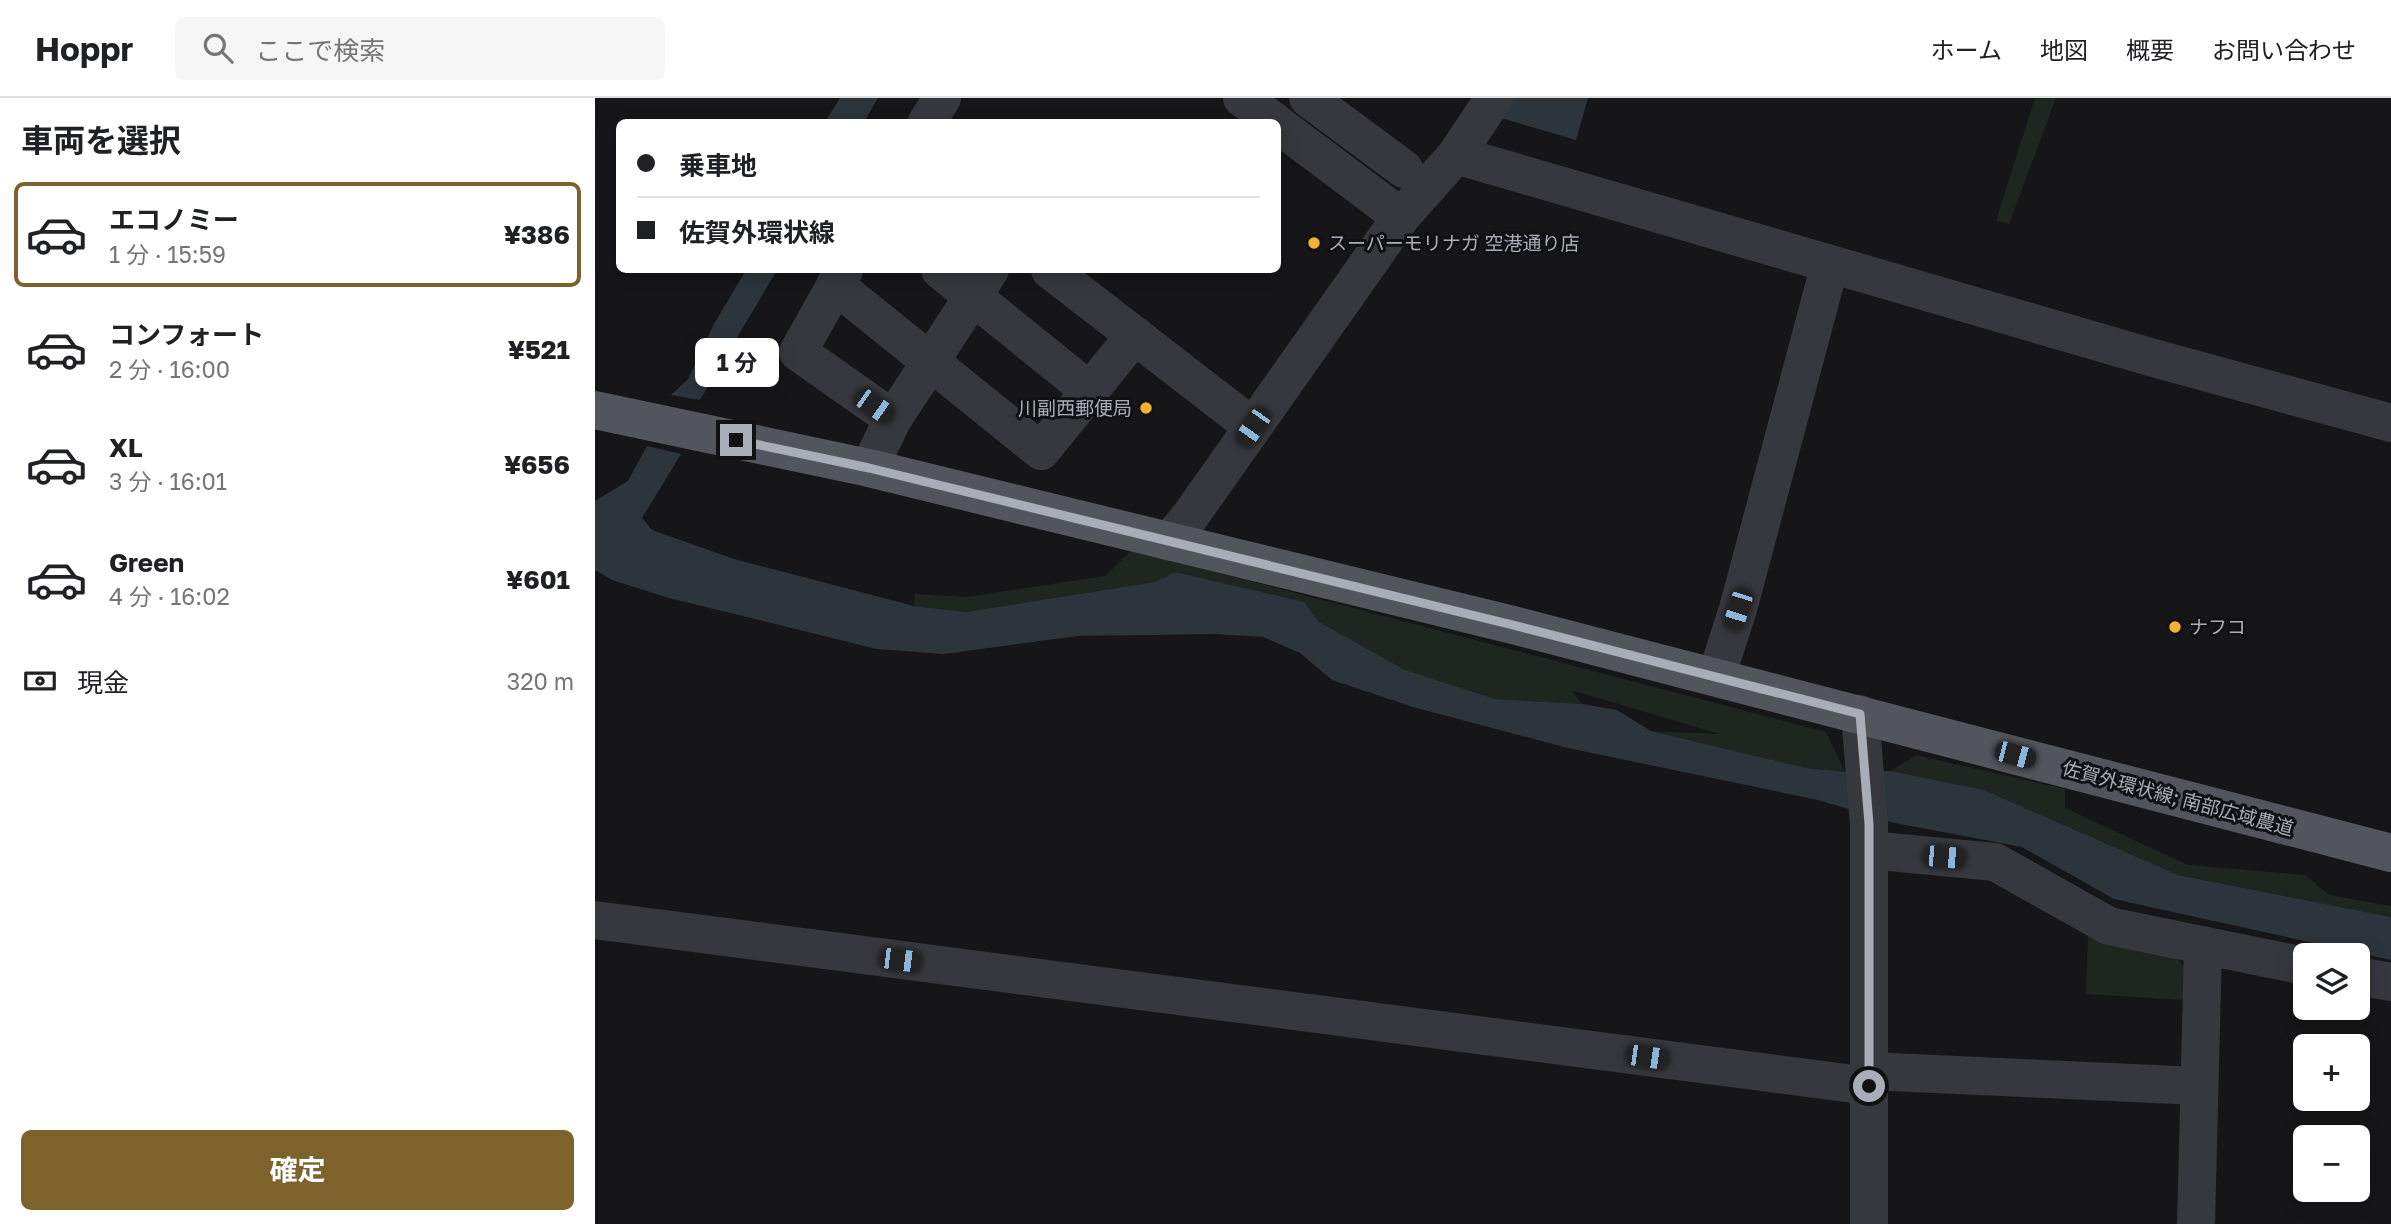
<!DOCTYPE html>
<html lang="ja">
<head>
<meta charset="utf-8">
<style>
  :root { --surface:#fff; --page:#f6f6f6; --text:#202124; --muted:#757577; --line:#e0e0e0; --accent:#7e622b }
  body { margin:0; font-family:"Golos Text","Noto Sans JP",sans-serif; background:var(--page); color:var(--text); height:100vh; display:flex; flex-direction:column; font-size:26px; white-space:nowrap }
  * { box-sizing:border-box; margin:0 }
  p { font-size:23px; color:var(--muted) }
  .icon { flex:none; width:38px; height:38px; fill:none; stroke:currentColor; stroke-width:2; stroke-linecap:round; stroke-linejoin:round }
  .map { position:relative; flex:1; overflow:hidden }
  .panel { display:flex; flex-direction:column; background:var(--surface); width:595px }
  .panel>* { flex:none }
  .hud { position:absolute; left:21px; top:21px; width:665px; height:154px; border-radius:10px; box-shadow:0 4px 18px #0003; display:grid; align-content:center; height:154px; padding:0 21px; background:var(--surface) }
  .controls { position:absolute; left:1698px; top:845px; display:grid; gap:14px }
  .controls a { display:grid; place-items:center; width:77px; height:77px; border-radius:10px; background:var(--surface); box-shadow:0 4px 18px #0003; font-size:35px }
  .end { position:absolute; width:32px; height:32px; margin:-16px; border:9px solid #a8adb8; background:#111; box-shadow:0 0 0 4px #111 }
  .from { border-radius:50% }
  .bubble { position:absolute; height:49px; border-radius:10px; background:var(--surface); box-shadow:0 4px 18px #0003; font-size:23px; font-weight:700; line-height:49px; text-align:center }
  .car { position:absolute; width:21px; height:42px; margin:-21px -10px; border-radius:9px; box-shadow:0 0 5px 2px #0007; background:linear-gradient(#222 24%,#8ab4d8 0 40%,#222 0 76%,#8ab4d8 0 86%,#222 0) }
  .hud b { display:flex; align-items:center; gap:24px; height:66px; font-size:26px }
  .hud b+b { border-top:2px solid var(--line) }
  .hud i { width:18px; height:18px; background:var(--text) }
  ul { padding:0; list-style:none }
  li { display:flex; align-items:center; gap:21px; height:105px; margin:0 14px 10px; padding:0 7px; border:4px solid transparent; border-radius:10px }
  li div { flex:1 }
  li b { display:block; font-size:26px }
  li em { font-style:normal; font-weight:700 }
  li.on { border-color:var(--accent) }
  li>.icon { width:63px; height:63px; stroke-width:1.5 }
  h2 { padding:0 21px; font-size:32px; line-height:84px }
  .pay { display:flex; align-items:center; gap:18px; height:77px; padding:0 21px; font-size:26px }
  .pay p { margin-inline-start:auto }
  .primary-button { display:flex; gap:14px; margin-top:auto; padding:14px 21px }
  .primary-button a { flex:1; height:80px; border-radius:10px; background:var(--accent); color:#fff; font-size:28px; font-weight:700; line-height:80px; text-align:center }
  header { display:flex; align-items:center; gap:42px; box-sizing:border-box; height:98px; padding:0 35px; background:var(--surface); border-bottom:2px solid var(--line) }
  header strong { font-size:33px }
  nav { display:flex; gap:38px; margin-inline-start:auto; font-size:24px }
  .search { width:490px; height:63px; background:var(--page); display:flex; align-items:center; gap:18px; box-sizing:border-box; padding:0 24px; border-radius:10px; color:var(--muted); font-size:26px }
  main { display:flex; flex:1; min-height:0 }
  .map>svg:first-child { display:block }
  .green { fill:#1e261f }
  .water { fill:#2c353c }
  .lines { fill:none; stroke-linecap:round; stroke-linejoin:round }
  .minor { stroke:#37383d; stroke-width:38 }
  .major { stroke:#53555c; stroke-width:38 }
  .route { stroke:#a8adb8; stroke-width:9 }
  .poi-dot { fill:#f2b134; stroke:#111113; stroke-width:2.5 }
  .labels { text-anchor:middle; stroke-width:6; stroke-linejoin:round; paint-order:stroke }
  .poi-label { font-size:19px; fill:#a8adb8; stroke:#111113; text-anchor:start }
  .street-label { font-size:19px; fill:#a8adb8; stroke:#111113 }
</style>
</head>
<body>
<header>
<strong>Hoppr</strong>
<div class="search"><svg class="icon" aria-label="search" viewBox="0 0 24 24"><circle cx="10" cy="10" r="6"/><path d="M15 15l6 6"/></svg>ここで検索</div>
<nav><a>ホーム</a><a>地図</a><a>概要</a><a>お問い合わせ</a></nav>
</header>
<main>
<section class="panel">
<h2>車両を選択</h2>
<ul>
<li class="on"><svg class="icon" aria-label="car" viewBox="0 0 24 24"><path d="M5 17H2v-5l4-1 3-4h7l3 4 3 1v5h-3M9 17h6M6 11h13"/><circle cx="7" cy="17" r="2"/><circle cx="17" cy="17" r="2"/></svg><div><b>エコノミー</b><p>1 分 · 15:59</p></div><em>¥386</em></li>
<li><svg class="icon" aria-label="car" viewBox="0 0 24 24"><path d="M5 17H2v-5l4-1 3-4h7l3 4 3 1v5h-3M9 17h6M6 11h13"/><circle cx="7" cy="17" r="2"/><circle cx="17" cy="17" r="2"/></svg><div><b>コンフォート</b><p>2 分 · 16:00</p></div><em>¥521</em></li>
<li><svg class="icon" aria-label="car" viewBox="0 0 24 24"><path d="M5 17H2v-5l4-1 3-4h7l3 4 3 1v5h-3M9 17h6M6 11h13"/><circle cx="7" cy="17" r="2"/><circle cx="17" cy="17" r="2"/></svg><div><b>XL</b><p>3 分 · 16:01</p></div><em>¥656</em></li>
<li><svg class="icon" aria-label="car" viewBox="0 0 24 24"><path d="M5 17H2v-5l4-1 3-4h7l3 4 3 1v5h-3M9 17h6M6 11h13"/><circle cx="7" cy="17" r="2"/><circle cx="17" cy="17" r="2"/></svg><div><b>Green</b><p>4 分 · 16:02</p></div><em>¥601</em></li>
</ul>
<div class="pay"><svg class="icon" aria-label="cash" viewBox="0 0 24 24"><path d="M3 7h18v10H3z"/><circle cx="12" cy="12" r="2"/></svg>現金<p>320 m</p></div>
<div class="primary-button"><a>確定</a></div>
</section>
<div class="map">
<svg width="1796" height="1126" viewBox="0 0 1796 1126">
  <rect width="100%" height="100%" fill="#161618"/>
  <path class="green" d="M1440 0H1461L1414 126 1401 122Z
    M537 452 1231 634 1250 674 1211 670 1056 633 1125 636 976 592 987 606 900 601 810 572 724 524 708 504 581 474 559 484 371 514 319 508 320 496 372 499 510 478Z
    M1321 657 1470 691V710L1593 767 1710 777 1734 797 1796 808V819L1583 777 1389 692 1296 673Z
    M1493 835 1582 860 1589 868V902L1491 896Z"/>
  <path class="water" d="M245 0H283L269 24H230Z
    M911 0H993L981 42 899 18Z
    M151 172H182L105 302 76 297 93 281 119 226Z
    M52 348 86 356 47 420 57 432 139 461 319 508 371 514 559 484 581 474 709 504 724 524 810 572 900 601 987 606 1022 612 1056 633 1211 670 1250 674 1296 673 1389 692 1583 777 1796 819V862L1519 801 1427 749 1300 725 1223 702 973 650 818 609 737 582 705 555 668 539 619 536 483 538 349 556 282 551 74 500 17 482 0 472V403L33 383Z"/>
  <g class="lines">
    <path class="minor" d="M647 0 680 24
      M713 0 809 71
      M332 24 347 0
      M682 26 806 119
      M861 57 1555 259 1796 325
      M249 172 203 254 298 321
      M345 172 495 293
      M455 172 658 329
      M240 187 446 353 540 237
      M274 370 298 321 395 172
      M574 444 596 417 806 119 861 57 899 0
      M1121 579 1143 511 1235 166
      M1265 616 1274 726V1126
      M1274 752 1400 764 1514 828 1710 868
      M0 822 1274 988
      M1762 878 1796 884
      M1274 973 1604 988
      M1601 1126 1608 849"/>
    <path class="major" d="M0 312 274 370 918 527 1796 755"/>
  </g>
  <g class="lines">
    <path class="route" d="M141 342 274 370 918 527 1265 616 1274 726V988"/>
  </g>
  <g class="poi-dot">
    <circle cx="719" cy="145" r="7"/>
    <circle cx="551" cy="310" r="7"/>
    <circle cx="1580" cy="529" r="7"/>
  </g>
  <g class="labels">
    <g class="poi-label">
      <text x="733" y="152">スーパーモリナガ 空港通り店</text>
      <text x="537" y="317" text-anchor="end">川副西郵便局</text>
      <text x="1594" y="536">ナフコ</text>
    </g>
    <g class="street-label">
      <text transform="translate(1583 700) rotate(15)" y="7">佐賀外環状線; 南部広域農道</text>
    </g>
  </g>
</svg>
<div class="controls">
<a><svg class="icon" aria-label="layers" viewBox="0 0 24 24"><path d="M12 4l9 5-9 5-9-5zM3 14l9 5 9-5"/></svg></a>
<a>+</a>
<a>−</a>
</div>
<i class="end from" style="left:1274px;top:988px"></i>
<i class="end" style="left:141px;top:342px"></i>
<div class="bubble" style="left:100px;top:240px;width:84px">1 分</div>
<i class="car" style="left:279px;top:308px;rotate:125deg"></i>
<i class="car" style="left:658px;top:329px;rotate:215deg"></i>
<i class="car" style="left:1143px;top:511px;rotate:198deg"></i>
<i class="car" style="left:1420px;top:657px;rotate:105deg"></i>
<i class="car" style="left:1349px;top:759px;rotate:95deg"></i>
<i class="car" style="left:305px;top:862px;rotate:97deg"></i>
<i class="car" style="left:1052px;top:959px;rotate:98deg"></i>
<div class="hud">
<b><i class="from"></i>乗車地</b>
<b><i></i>佐賀外環状線</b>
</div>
</div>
</main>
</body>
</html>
